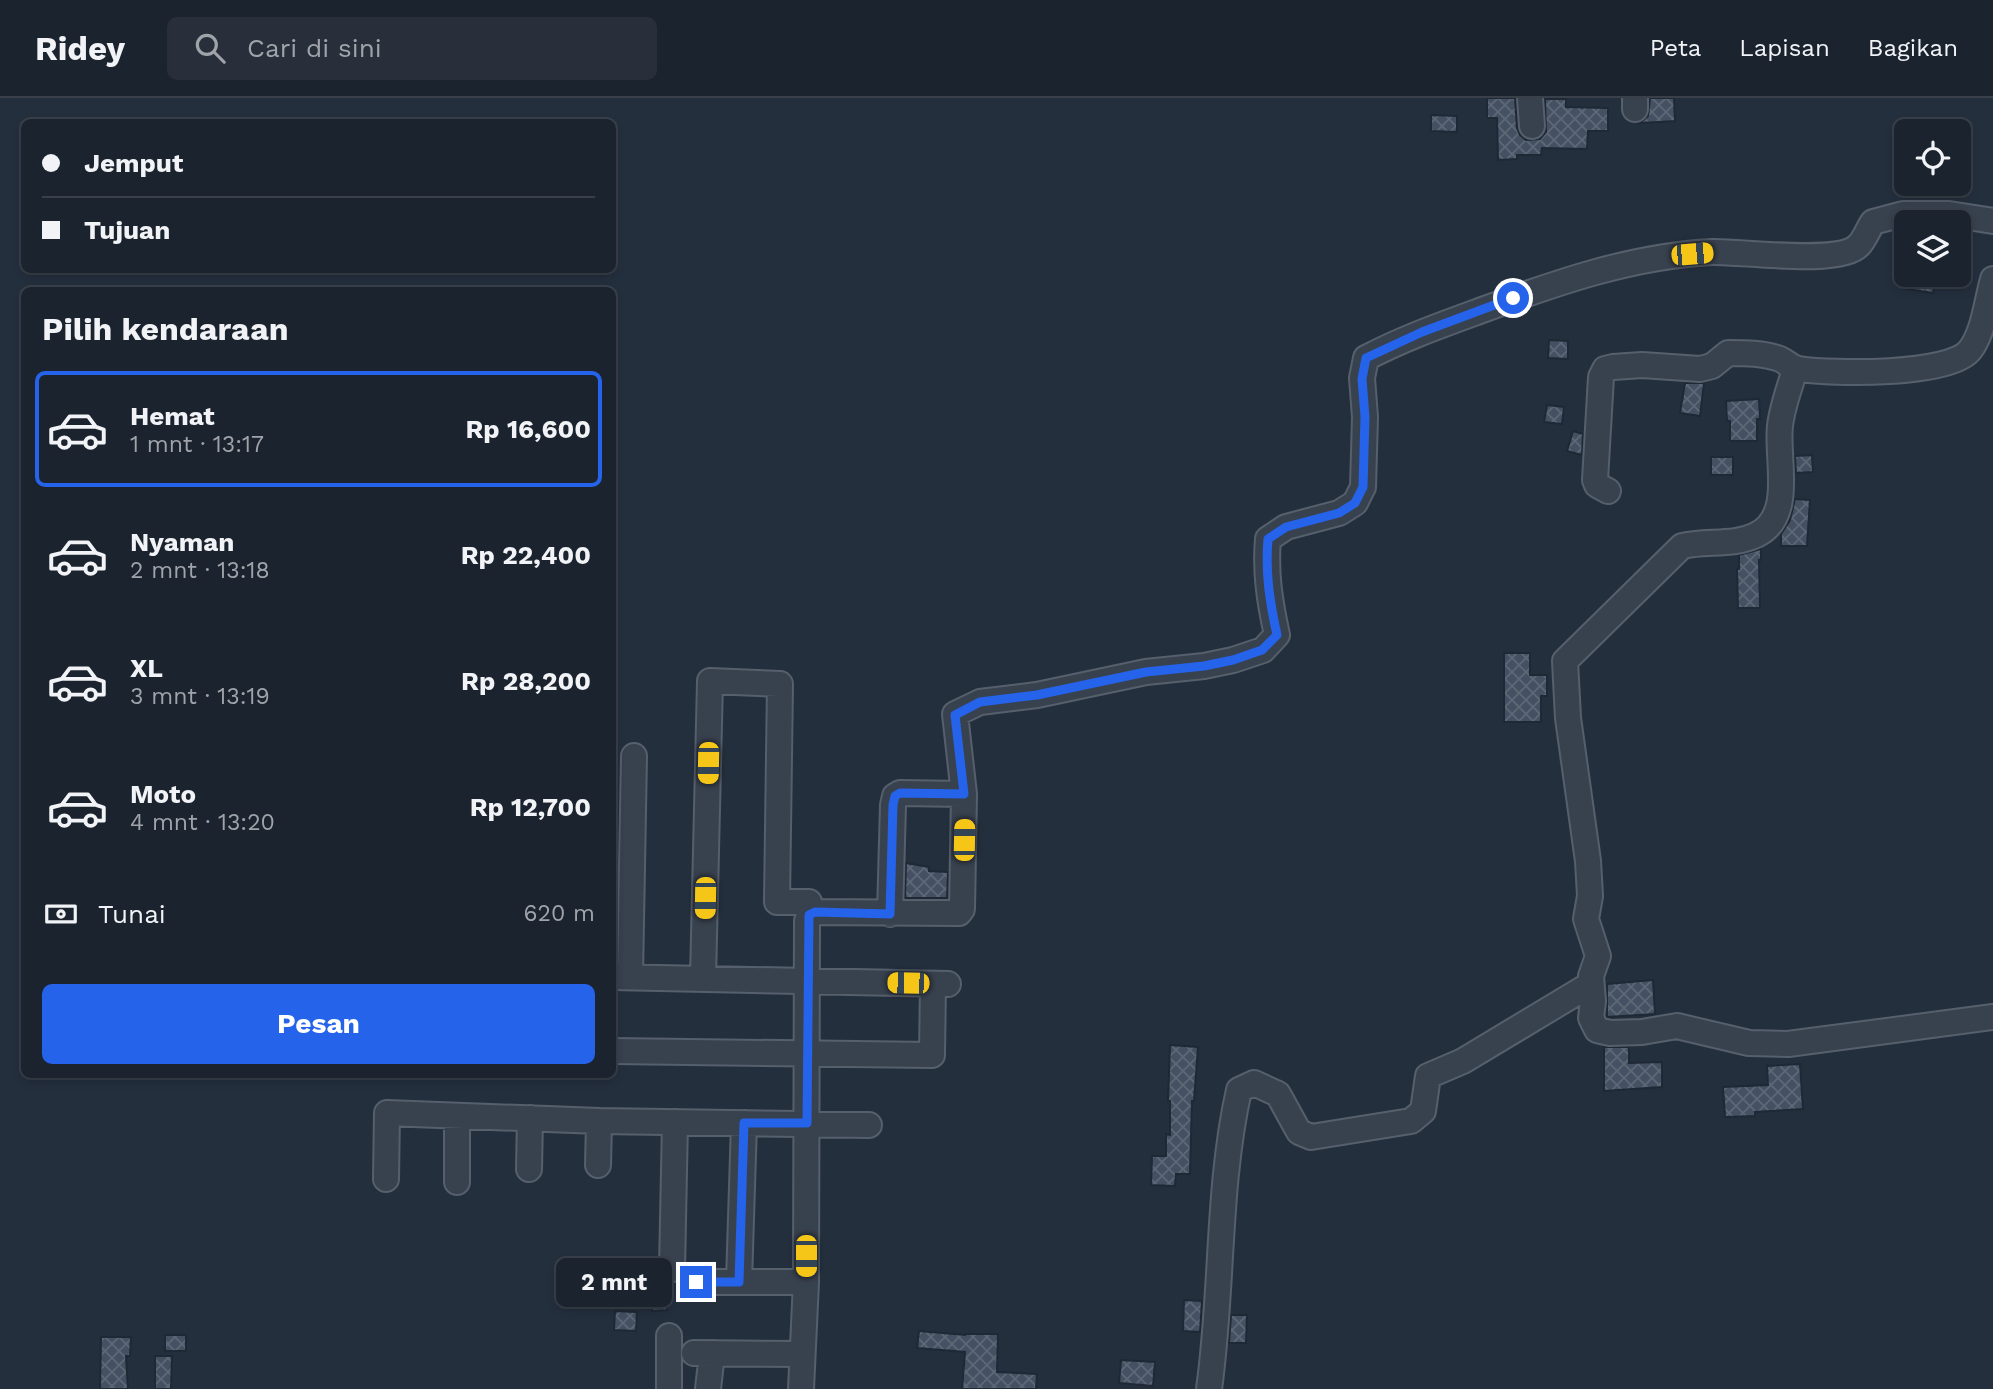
<!DOCTYPE html>
<html lang="id">
<head>
<meta charset="utf-8">
<style>
  :root { --surface:#1b232e; --page:#282f3a; --text:#f1f3f6; --muted:#a0a4aa; --line:#39404a; --accent:#2563eb }
  body { margin:0; font-family:"Work Sans",sans-serif; background:var(--page); color:var(--text); height:100vh; display:flex; flex-direction:column; font-size:26px; white-space:nowrap }
  * { box-sizing:border-box; margin:0 }
  p { font-size:23px; color:var(--muted) }
  .icon { flex:none; width:38px; height:38px; fill:none; stroke:currentColor; stroke-width:2; stroke-linecap:round; stroke-linejoin:round }
  .map { position:relative; flex:1; overflow:hidden }
  .sheet { position:absolute; left:21px; top:189px; width:595px; height:791px; display:flex; flex-direction:column; background:var(--surface); border-radius:10px; box-shadow:0 4px 10px #0003,0 0 0 2px var(--line) }
  .sheet>* { flex:none }
  .hud { position:absolute; left:21px; top:21px; width:595px; height:154px; border-radius:10px; box-shadow:0 4px 10px #0003,0 0 0 2px var(--line); display:grid; align-content:center; height:154px; padding:0 21px; background:var(--surface) }
  .fabs { position:absolute; left:1894px; top:21px; display:grid; gap:14px }
  .fabs a { display:grid; place-items:center; width:77px; height:77px; border-radius:10px; background:var(--surface); box-shadow:0 4px 10px #0003,0 0 0 2px var(--line); font-size:35px }
  .end { position:absolute; width:32px; height:32px; margin:-16px; border:9px solid #2563eb; background:#fff; box-shadow:0 0 0 4px #fff }
  .from { border-radius:50% }
  .bubble { position:absolute; height:49px; border-radius:10px; background:var(--surface); box-shadow:0 4px 10px #0003,0 0 0 2px var(--line); font-size:23px; font-weight:700; line-height:49px; text-align:center }
  .car { position:absolute; width:21px; height:42px; margin:-21px -10px; border-radius:9px; box-shadow:0 0 5px 2px #0007; background:linear-gradient(#f5c518 24%,#345 0 40%,#f5c518 0 76%,#345 0 86%,#f5c518 0) }
  .hud b { display:flex; align-items:center; gap:24px; height:66px; font-size:26px }
  .hud b+b { border-top:2px solid var(--line) }
  .hud i { width:18px; height:18px; background:var(--text) }
  ul { padding:0; list-style:none }
  li { display:flex; align-items:center; gap:21px; height:116px; margin:0 14px 10px; padding:0 7px; border:4px solid transparent; border-radius:10px }
  li div { flex:1 }
  li b { display:block; font-size:26px }
  li em { font-style:normal; font-weight:700 }
  li.active { border-color:var(--accent) }
  li>.icon { width:63px; height:63px; stroke-width:1.5 }
  h2 { padding:0 21px; font-size:32px; line-height:84px }
  .pay { display:flex; align-items:center; gap:18px; height:77px; padding:0 21px; font-size:26px }
  .pay p { margin-inline-start:auto }
  .cta { display:flex; gap:14px; margin-top:auto; padding:14px 21px }
  .cta a { flex:1; height:80px; border-radius:10px; background:var(--accent); color:#fff; font-size:28px; font-weight:700; line-height:80px; text-align:center }
  header { display:flex; align-items:center; gap:42px; box-sizing:border-box; height:98px; padding:0 35px; background:var(--surface); border-bottom:2px solid var(--line) }
  header strong { font-size:33px }
  nav { display:flex; gap:38px; margin-inline-start:auto; font-size:24px }
  .search { width:490px; height:63px; background:var(--page); display:flex; align-items:center; gap:18px; box-sizing:border-box; padding:0 24px; border-radius:10px; color:var(--muted); font-size:26px }
  .map>svg:first-child { display:block }
  .building { fill:url(#building-cross-hatch); stroke:#1f2835; stroke-width:2 }
  .lines { fill:none; stroke-linecap:round; stroke-linejoin:round }
  .minor-casing { stroke:#565f6c; stroke-width:28 }
  .minor { stroke:#38414e; stroke-width:24 }
  .route { stroke:#2563eb; stroke-width:9 }
</style>
</head>
<body>
<header>
<strong>Ridey</strong>
<div class="search"><svg class="icon" aria-label="search" viewBox="0 0 24 24"><circle cx="10" cy="10" r="6"/><path d="M15 15l6 6"/></svg>Cari di sini</div>
<nav><a>Peta</a><a>Lapisan</a><a>Bagikan</a></nav>
</header>
<div class="map">
<svg width="1993" height="1291" viewBox="0 0 1993 1291">
  <defs>
    <pattern id="building-cross-hatch" width="8" height="8" patternUnits="userSpaceOnUse" patternTransform="scale(1.75)"><rect width="8" height="8" fill="#455162"/><path d="M0 0l8 8M0 8l8-8" fill="none" stroke="#5d6877"/></pattern>
  </defs>
  <rect width="100%" height="100%" fill="#242f3e"/>
  <path class="building" d="M1487 0H1515L1517 30 1520 37 1526 42 1540 41 1546 34 1545 1H1566V9L1608 10V33H1588L1587 51 1542 50 1541 57H1517V61L1498 62 1497 20H1487Z
    M1650 0H1674L1675 23 1640 25 1648 18Z
    M1431 17 1457 18V34L1431 33Z
    M1909 177H1936L1933 195 1907 191Z
    M1549 242 1568 243V261L1548 260Z
    M1685 285H1704L1700 318 1680 315Z
    M1759 301 1760 321H1757V343H1730V323H1727L1726 303Z
    M1547 307 1564 309 1562 326 1544 324Z
    M1573 333 1583 336 1582 357 1567 353Z
    M1812 357 1813 374 1796 375 1795 358Z
    M1711 359H1733V377H1711Z
    M1795 401 1810 402 1807 448H1781V436L1790 422Z
    M1761 451V462H1759L1760 510H1738L1737 471H1739V457Z
    M1504 555H1530V577H1547V598H1541V624H1504Z
    M906 765 929 769V773L948 774 947 800H905Z
    M1653 882 1655 916 1607 919V886Z
    M1170 947 1198 949 1194 1003H1192L1190 1076H1176L1175 1088 1151 1087 1152 1058H1166V1036L1170 1037V1003H1168Z
    M1604 949H1629V965L1662 964V989L1604 993Z
    M1800 966 1803 1011 1755 1014V1018L1725 1019 1723 989 1768 987 1767 968Z
    M651 1196H666L667 1212 652 1213Z
    M1184 1202 1202 1203 1200 1234 1183 1233Z
    M615 1213 637 1214 636 1233 614 1232Z
    M1231 1217H1247L1246 1245H1229Z
    M919 1233 965 1237V1236H998L997 1274 1037 1276 1036 1291H962L965 1254 917 1250Z
    M165 1237H186V1253H165Z
    M101 1239H131L130 1258H126L128 1291H100Z
    M155 1258H172L171 1291H155Z
    M1121 1262 1155 1264 1153 1288 1119 1285Z"/>
  <g class="lines">
    <g class="minor-casing">
      <path id="minor" d="M1530 0 1532 28
        M1635 11V0
        M1795 271C1790 289 1782 309 1780 328 1776 361 1795 419 1756 437 1734 448 1705 442 1682 448L1565 563 1568 620 1588 763 1590 798 1586 821 1598 858 1591 878 1593 903 1591 920 1597 932 1610 935 1642 934 1677 928 1749 945 1788 946 1993 919
        M1608 393 1597 387 1595 382 1601 279 1605 271 1613 269 1642 267 1700 271 1712 268 1728 255C1745 255 1764 255 1780 261 1787 264 1791 270 1799 271 1832 276 1950 278 1970 252 1984 234 1987 202 1993 181
        M890 816 893 707 895 698 900 695 964 696
        M612 879 948 886
        M630 879 634 658
        M703 881 710 583 780 586 777 804H809V817
        M612 953 932 957 933 886
        M598 1067 599 1023 869 1027
        M529 1071 530 1020
        M386 1081 387 1015 599 1023
        M457 1084V1018
        M672 1171 675 1024
        M696 1184H806
        M739 1184 744 1025
        M669 1238V1291
        M694 1255 802 1256
        M708 1291 712 1255
        M801 1291 806 1184 807 823 809 817 815 814 959 815 962 811 964 696 955 616 980 604 1037 597 1146 574 1204 568 1233 562 1263 552 1277 537C1270 505 1265 475 1268 441L1286 429 1339 415 1355 405 1363 389 1365 319 1362 280 1366 260C1404 240 1444 226 1485 211 1558 184 1633 158 1712 154 1741 153 1840 168 1859 147 1865 141 1868 131 1873 124L1903 116H1949L1993 123
        M1209 1291C1223 1192 1217 1090 1239 992L1254 985 1278 996 1299 1034 1311 1039 1411 1023 1423 1013 1428 978 1463 963 1591 886"/>
    </g>
    <use href="#minor" class="minor"/>
  </g>
  <g class="lines">
    <path class="route" d="M696 1184H739L744 1025H807L809 817 815 814 890 816 893 707 895 698 900 695 964 696 955 617 980 604 1037 597 1146 574 1204 568 1233 562 1262 552 1277 537C1270 505 1265 475 1268 441L1286 429 1339 415 1355 405 1363 389 1365 319 1362 281 1366 260 1422 234 1513 200"/>
  </g>
</svg>
<div class="fabs">
<a><svg class="icon" aria-label="locate" viewBox="0 0 24 24"><circle cx="12" cy="12" r="6"/><path d="M12 2v4M12 18v4M2 12h4M18 12h4"/></svg></a>
<a><svg class="icon" aria-label="layers" viewBox="0 0 24 24"><path d="M12 4l9 5-9 5-9-5zM3 14l9 5 9-5"/></svg></a>
</div>
<i class="end from" style="left:1513px;top:200px"></i>
<i class="end" style="left:696px;top:1184px"></i>
<div class="bubble" style="left:556px;top:1160px;width:116px">2 mnt</div>
<i class="car" style="left:1692px;top:156px;rotate:85deg"></i>
<i class="car" style="left:708px;top:665px;rotate:181deg"></i>
<i class="car" style="left:964px;top:742px;rotate:1deg"></i>
<i class="car" style="left:705px;top:800px;rotate:181deg"></i>
<i class="car" style="left:908px;top:885px;rotate:271deg"></i>
<i class="car" style="left:806px;top:1158px;rotate:180deg"></i>
<div class="hud">
<b><i class="from"></i>Jemput</b>
<b><i></i>Tujuan</b>
</div>
<section class="sheet">
<h2>Pilih kendaraan</h2>
<ul>
<li class="active"><svg class="icon" aria-label="car" viewBox="0 0 24 24"><path d="M5 17H2v-5l4-1 3-4h7l3 4 3 1v5h-3M9 17h6M6 11h13"/><circle cx="7" cy="17" r="2"/><circle cx="17" cy="17" r="2"/></svg><div><b>Hemat</b><p>1 mnt · 13:17</p></div><em>Rp 16,600</em></li>
<li><svg class="icon" aria-label="car" viewBox="0 0 24 24"><path d="M5 17H2v-5l4-1 3-4h7l3 4 3 1v5h-3M9 17h6M6 11h13"/><circle cx="7" cy="17" r="2"/><circle cx="17" cy="17" r="2"/></svg><div><b>Nyaman</b><p>2 mnt · 13:18</p></div><em>Rp 22,400</em></li>
<li><svg class="icon" aria-label="car" viewBox="0 0 24 24"><path d="M5 17H2v-5l4-1 3-4h7l3 4 3 1v5h-3M9 17h6M6 11h13"/><circle cx="7" cy="17" r="2"/><circle cx="17" cy="17" r="2"/></svg><div><b>XL</b><p>3 mnt · 13:19</p></div><em>Rp 28,200</em></li>
<li><svg class="icon" aria-label="car" viewBox="0 0 24 24"><path d="M5 17H2v-5l4-1 3-4h7l3 4 3 1v5h-3M9 17h6M6 11h13"/><circle cx="7" cy="17" r="2"/><circle cx="17" cy="17" r="2"/></svg><div><b>Moto</b><p>4 mnt · 13:20</p></div><em>Rp 12,700</em></li>
</ul>
<div class="pay"><svg class="icon" aria-label="cash" viewBox="0 0 24 24"><path d="M3 7h18v10H3z"/><circle cx="12" cy="12" r="2"/></svg>Tunai<p>620 m</p></div>
<div class="cta"><a>Pesan</a></div>
</section>
</div>
</body>
</html>
